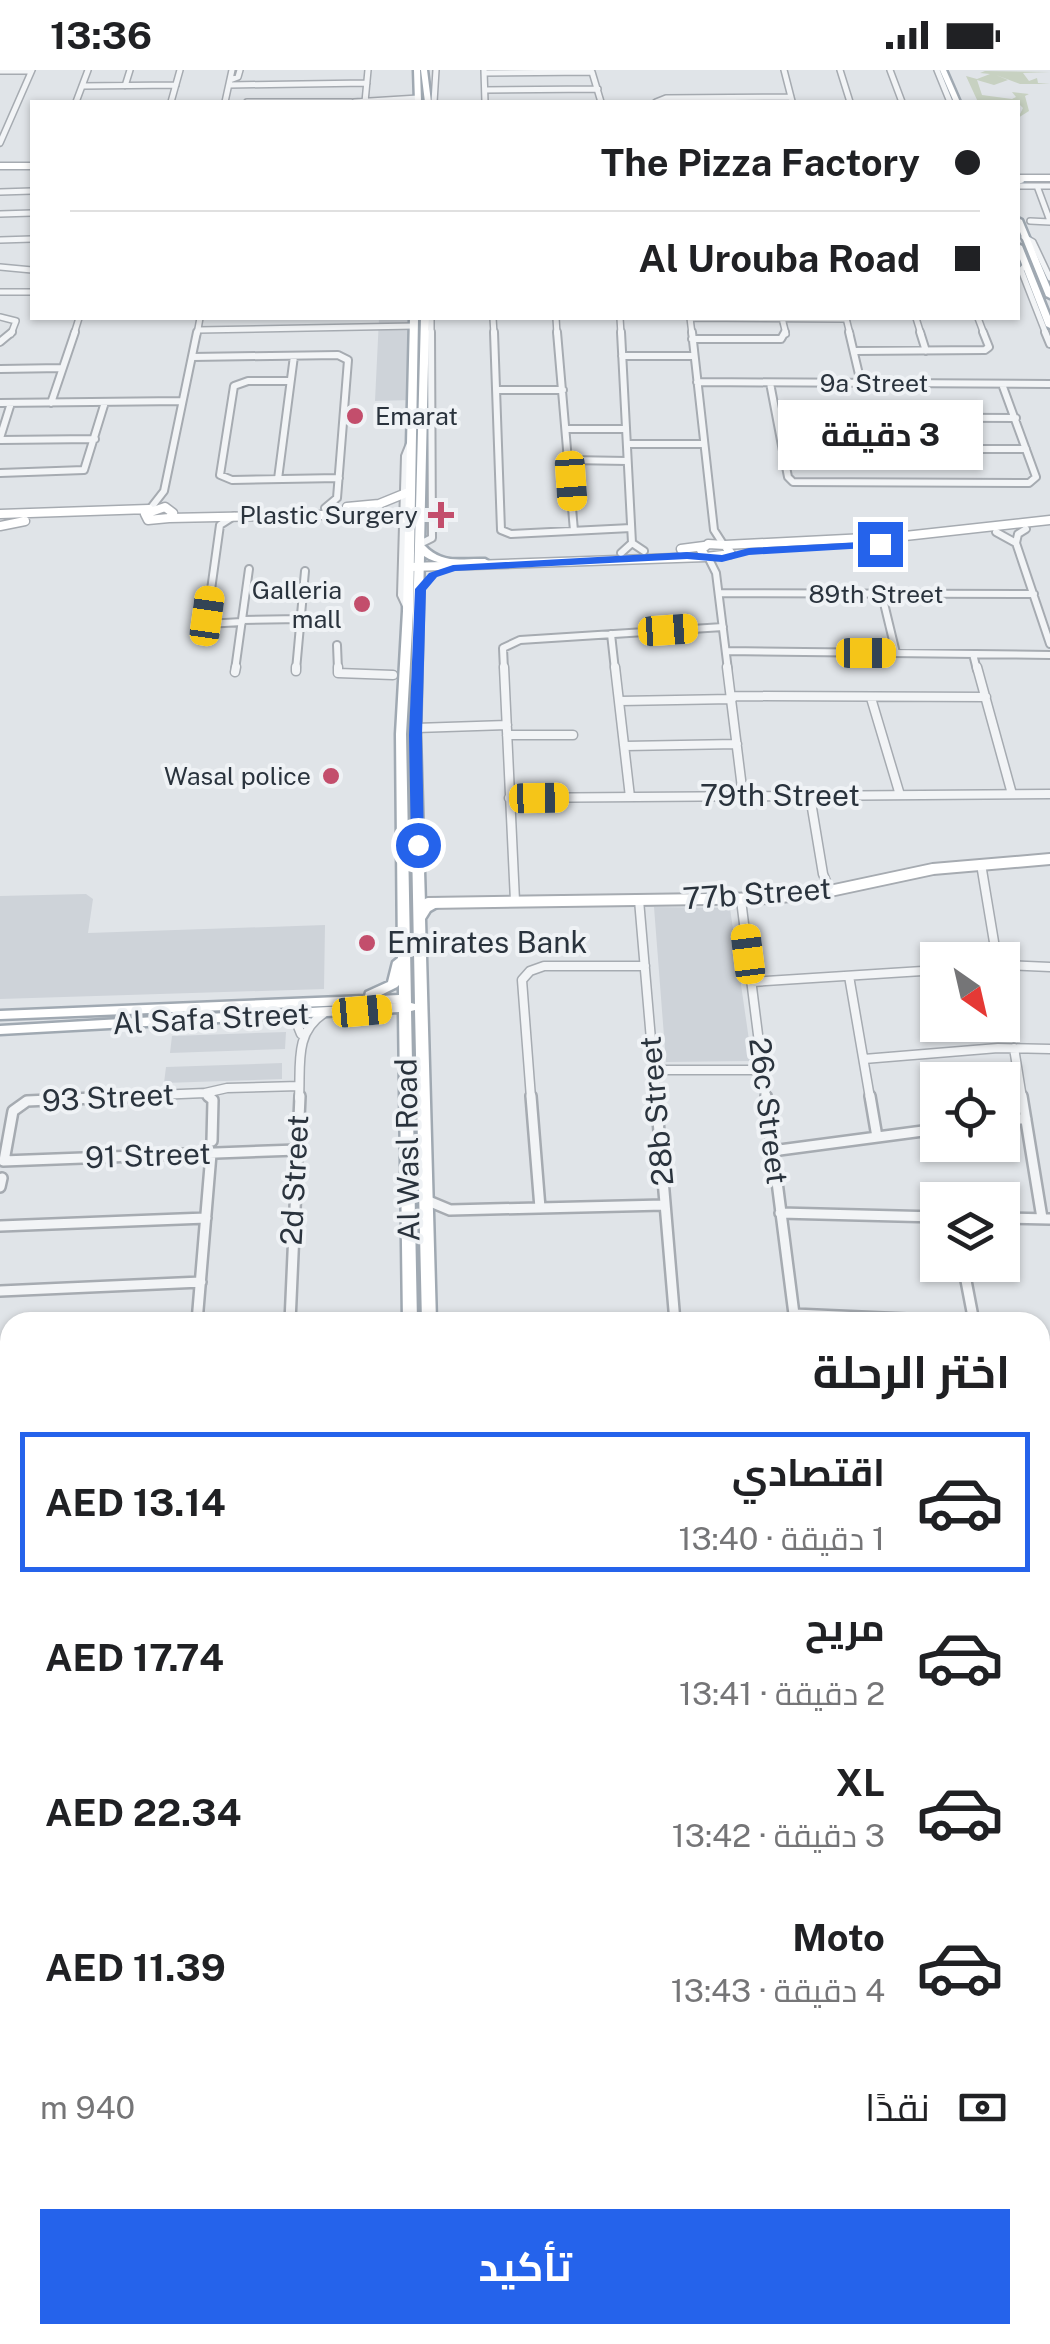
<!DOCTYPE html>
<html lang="ar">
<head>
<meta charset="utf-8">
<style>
  :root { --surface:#fff; --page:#f6f6f6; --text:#202124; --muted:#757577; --line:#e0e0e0; --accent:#2563eb }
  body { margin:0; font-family:"Public Sans",Cairo,sans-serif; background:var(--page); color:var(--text); direction:rtl; height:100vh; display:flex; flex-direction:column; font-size:38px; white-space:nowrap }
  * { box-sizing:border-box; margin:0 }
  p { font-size:32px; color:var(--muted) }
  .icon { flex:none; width:55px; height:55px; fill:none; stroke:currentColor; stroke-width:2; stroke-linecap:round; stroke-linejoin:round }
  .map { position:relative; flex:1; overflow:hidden; direction:ltr }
  .drawer { position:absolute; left:0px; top:1242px; width:1050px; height:1032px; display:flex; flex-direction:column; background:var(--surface); border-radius:30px 30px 0 0; box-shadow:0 2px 8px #0004; direction:rtl }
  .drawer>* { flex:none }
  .guide { position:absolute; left:30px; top:30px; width:990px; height:220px; border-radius:0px; box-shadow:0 2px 8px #0004; direction:rtl; display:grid; align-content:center; height:220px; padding:0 40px; background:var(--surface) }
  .needle { width:65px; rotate:146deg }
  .buttons { position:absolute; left:920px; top:872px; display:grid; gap:20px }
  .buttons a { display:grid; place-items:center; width:100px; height:100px; border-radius:0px; background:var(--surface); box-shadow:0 2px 8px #0004; font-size:50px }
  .end { position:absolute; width:45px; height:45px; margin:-22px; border:12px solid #2563eb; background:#fff; box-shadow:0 0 0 5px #fff }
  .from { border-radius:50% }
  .bubble { position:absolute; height:70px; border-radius:0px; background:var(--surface); box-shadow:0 2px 8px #0004; font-size:32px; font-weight:700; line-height:70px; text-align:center; direction:rtl }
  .car { position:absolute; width:30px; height:60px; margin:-30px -15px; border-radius:12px; box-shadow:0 0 8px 2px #0007; background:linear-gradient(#f5c518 24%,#345 0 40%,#f5c518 0 76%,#345 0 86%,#f5c518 0) }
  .guide b { display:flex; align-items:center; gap:35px; height:95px; font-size:38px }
  .guide b+b { border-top:2px solid var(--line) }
  .guide i { width:25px; height:25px; background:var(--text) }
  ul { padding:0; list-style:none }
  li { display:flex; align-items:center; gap:30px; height:140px; margin:0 20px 15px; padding:0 20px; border:5px solid transparent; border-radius:0px }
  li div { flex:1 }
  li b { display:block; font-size:38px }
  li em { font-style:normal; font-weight:700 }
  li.active { border-color:var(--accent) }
  li>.icon { width:90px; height:90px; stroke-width:1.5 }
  h2 { padding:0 40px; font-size:45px; line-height:120px }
  .pay { display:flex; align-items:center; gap:25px; height:110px; padding:0 40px; font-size:38px }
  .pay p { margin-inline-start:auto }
  .cta { display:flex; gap:20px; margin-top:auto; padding:20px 40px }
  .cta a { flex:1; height:115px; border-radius:0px; background:var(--accent); color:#fff; font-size:40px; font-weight:700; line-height:115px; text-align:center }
  .status { display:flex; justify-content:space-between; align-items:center; height:70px; padding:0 50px; background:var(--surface); direction:ltr }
  .status svg { height:28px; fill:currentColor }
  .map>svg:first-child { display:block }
  .built { fill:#ced3d9 }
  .green { fill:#c7d1c1 }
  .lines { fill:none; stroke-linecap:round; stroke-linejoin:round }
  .street-far4-casing { stroke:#a6abb1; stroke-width:8 }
  .street-far3-casing { stroke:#a6abb1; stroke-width:10 }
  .street-far2-casing { stroke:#a6abb1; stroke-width:11 }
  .street-far1-casing { stroke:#a6abb1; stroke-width:14 }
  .street-casing { stroke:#a6abb1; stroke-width:18 }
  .secondary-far2-casing { stroke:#a6abb1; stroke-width:9 }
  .secondary-far1-casing { stroke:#a6abb1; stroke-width:11 }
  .secondary-casing { stroke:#a6abb1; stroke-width:14 }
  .primary-casing { stroke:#a0a9b2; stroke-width:5 }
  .street-far4 { stroke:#f2f4f6; stroke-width:5 }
  .street-far3 { stroke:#f2f4f6; stroke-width:6 }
  .street-far2 { stroke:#f2f4f6; stroke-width:8 }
  .street-far1 { stroke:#f2f4f6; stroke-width:9 }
  .street { stroke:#f2f4f6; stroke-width:12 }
  .secondary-far2 { stroke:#fff; stroke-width:6 }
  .secondary-far1 { stroke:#fff; stroke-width:8 }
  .secondary { stroke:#fff; stroke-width:10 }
  .primary { fill:#fff; fill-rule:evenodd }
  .route { fill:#2563eb }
  .poi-dot { fill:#c34e6c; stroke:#eff2f5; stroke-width:4 }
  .labels { text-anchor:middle; stroke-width:8; stroke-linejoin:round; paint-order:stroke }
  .far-street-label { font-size:25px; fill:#2a333d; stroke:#eff2f5 }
  .far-poi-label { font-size:25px; fill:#2a333d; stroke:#eff2f5; text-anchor:end }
  .street-label { font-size:30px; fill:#2a333d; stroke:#eff2f5 }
  .poi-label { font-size:30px; fill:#2a333d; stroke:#eff2f5; text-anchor:start }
</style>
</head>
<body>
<div class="status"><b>13:36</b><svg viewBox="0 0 49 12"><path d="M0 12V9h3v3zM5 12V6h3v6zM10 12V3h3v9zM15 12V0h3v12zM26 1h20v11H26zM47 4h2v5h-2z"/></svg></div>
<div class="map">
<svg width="1050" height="2274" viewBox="0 0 1050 2274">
  <rect width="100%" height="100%" fill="#e0e4e8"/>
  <path class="built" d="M379 248H414L412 330 375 331Z
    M86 824 93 829 88 863 325 855 324 919 0 929V826Z
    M654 837 730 838 752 991 666 992Z
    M286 962 285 979 170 983 172 966Z
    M282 993V1009L164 1013 166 997Z"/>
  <path class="green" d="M985 1 1050 2 1023 3 1029 11 1037 8 1038 13 1050 14H1020L996 5 1008 10 994 15 977 10 982 25 1012 29 1016 27 1012 22 1029 24 1025 26 1029 41 1018 48 1023 38 1016 31 978 32 966 6 977 9 990 4 980 3Z"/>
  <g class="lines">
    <g class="street-far4-casing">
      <path id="street-far4" d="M484 0 485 32
        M784 0 792 31
        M840 0 850 32
        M890 0 902 32
        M937 0 950 32
        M0 1H31
        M484 3 592 2 601 32
        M230 10 238 7 240 0
        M229 15 367 13
        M82 16 176 15
        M125 16 130 0
        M485 20 598 19
        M76 32 88 0
        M171 32 180 0
        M225 32 232 0
        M247 32H351
        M354 32 418 28
        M365 32 368 0
        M434 32 436 0
        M656 32 666 28 791 27
        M0 73 32 0
        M1018 116H1050
        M1037 116 1050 151
        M0 122 32 121
        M0 144 32 143
        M1030 151 1050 152
        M1024 167 1033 172 1050 208
        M0 170 32 169
        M1026 195 1021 200 1046 264
        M0 197 32 200
        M0 222H32
        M0 247 16 251 11 264
        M431 248V264
        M493 248 494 264
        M556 248 557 264
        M620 248 621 264
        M690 248 692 264
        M690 248 846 249
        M782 248 786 264
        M846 248 850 264
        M916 248 921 264
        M978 248 984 264
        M198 260 414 256
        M74 264 79 248
        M197 264 200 248"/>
    </g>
    <g class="street-far3-casing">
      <path id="street-far3" d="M494 262 501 460 511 464 631 458
        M557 262 574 461
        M621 262 632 473
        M692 262 714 460 723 474
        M849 262 861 313
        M920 262 926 281
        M1045 262 1050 274
        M692 269H781L785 262
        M0 272 12 262
        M854 281 985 280 989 277 983 262
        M622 286H694
        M192 287 338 285 348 290 337 428 325 438
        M0 299 62 298
        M290 311H248L234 316 220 405 232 410 339 408
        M697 312 1050 314
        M770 313 788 407 793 412 1029 413 1036 407 1002 314
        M496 320H563
        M0 333 182 331
        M51 333 75 262
        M777 347 1016 348
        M566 359H625
        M0 368 11 333
        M0 370 95 369
        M627 374H704
        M783 379H1026
        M569 390 627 391
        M0 403 84 400 105 332
        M278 409 294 286
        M150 439 164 421 197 262
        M996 462 1016 473 1050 574
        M422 473 432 468 431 262
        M632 473 644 481
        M1016 473 1018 464 1026 459
        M621 483 632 473
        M708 487 716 503 728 600
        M719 523 1034 524
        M882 525 896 583
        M408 540 401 525 405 386 411 371
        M242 550 301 549
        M206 554 242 552
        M205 563 220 455 234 446
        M611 564 615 600
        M337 575 338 600
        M726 581 1050 585
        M973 584 977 600
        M235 600 249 499
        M296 600 305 501
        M504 600 503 578 520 570 723 557"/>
    </g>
    <g class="street-far2-casing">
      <path id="street-far2" d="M338 597V603L393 605
        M504 597 515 831
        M615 597 630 727
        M727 597 743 726
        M977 597 1012 724
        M296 601V597
        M235 602 236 597
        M731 626 986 627
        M871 628 900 725
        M620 631 732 629
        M416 658 507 655
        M507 665H573
        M625 676 737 674
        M810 726 823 804 830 821
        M509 728 1050 724
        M981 794 997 890
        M639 830 656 1028
        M741 830 766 1028
        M1002 895 1050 897
        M849 906 870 1028
        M752 912 938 900
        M280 945 297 954 301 964
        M1014 978 1022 1028
        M864 989 998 978 1050 979
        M654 1000H762
        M205 1023 227 1018 299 1016
        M84 1028 205 1023 211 1028
        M299 1028C301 996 294 963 323 944
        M531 1028 522 910 530 901 544 896H645"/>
    </g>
    <g class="street-far1-casing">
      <path id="street-far1" d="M208 1026 213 1030 212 1071
        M531 1026 540 1138
        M656 1026 675 1252
        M766 1026 795 1252
        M870 1026 877 1067
        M1022 1026 1042 1148
        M1002 1049H1026
        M772 1081 938 1059
        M3 1091 297 1080
        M4 1091 13 1041 27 1031 139 1026
        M0 1117 2 1108
        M426 1130 450 1140 664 1135
        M780 1143 938 1147
        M1002 1148 1050 1149
        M0 1156 206 1148
        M963 1195 974 1252
        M0 1221 201 1212
        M794 1244 974 1252
        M197 1252 211 1084
        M290 1252 300 1026
        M0 1316H10
        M1040 1362H1050
        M0 1392H10
        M0 1477H10"/>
    </g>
    <g class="street-casing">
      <path id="street" d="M0 1590H10
        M0 1672 10 1673
        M1040 1718H1050
        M0 1807 10 1808
        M1040 1842 1050 1891
        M0 1956H10
        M0 2119 10 2120
        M1040 2191 1050 2192
        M239 2265V2274
        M403 2265V2274
        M912 2265 914 2274
        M56 2274 57 2265"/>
    </g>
    <g class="secondary-far2-casing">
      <path id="secondary-far2" d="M0 96H32
        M1018 108H1050"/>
    </g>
    <g class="secondary-far1-casing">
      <path id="secondary-far1" d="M165 437 173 443 169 448 148 450 145 444Z
        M347 437 379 434 406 423
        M0 444 149 439
        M169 448 375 444 404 452
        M0 456 25 451
        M708 474 725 475 731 484 706 487 701 480Z
        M725 475 905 466 1050 450
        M681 479 704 476
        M411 497 706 487"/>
    </g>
    <g class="secondary-casing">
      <path id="secondary" d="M428 833 773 828 830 821 933 799 1050 789"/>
    </g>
    <g class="primary-casing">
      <path id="primary" d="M414 0H420L421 32H415Z
        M421 0H427L431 32H425Z
        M940 0H946L960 32H954Z
        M1022 109 1024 112 1018 114V110Z
        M1018 148 1022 150 1050 217V228L1046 226 1018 157Z
        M1018 174 1022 176 1050 246V258L1046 256 1018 184Z
        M410 248H418L413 541 406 664 411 933 415 934 410 665 421 248H429L424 475C443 495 460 488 485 489L490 492 485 495C464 494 443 498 424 486L420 665 425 834 438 829 444 833 430 841 425 849 436 1252H422L415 940 411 941 417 1252H403L399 942 0 964V956L399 933 0 949V941L365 926 366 922 388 912 393 892 398 888 396 664 403 541ZM399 915V925L379 926 397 917Z
        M415 2265H468V2274H415Z"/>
    </g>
    <use href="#street-far4" class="street-far4"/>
    <use href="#street-far3" class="street-far3"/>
    <use href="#street-far2" class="street-far2"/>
    <use href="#street-far1" class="street-far1"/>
    <use href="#street" class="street"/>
    <use href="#secondary-far2" class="secondary-far2"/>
    <use href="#secondary-far1" class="secondary-far1"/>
    <use href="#secondary" class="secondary"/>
    <use href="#primary" class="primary"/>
  </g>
  <path class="route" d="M880 471 884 477 749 485 722 492 687 489 455 501 437 507 426 520 422 665 424 775 418 779 411 775 409 665 415 519 429 503 453 495 687 482 722 485 749 478Z"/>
  <g class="poi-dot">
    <circle cx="355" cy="346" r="10"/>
    <path d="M436 430h10v10h10v10h-10v10h-10v-10h-10v-10h10z"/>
    <circle cx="362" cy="534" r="10"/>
    <circle cx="331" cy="706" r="10"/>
    <circle cx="367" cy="873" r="10"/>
  </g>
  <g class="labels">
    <g class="far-street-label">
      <text x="874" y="322">9a Street</text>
      <text x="876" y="533">89th Street</text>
    </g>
    <g class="far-poi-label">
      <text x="375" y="355" text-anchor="start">Emarat</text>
      <text x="418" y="454">Plastic Surgery</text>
      <text x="342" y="529">Galleria<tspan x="342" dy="29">mall</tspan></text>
      <text x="311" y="715">Wasal police</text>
    </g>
    <g class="street-label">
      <text x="780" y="736">79th Street</text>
      <text transform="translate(757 824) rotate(-4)" y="10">77b Street</text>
      <text transform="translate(211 949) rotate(-3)" y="10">Al Safa Street</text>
      <text transform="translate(108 1028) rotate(-3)" y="10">93 Street</text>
      <text transform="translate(657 1041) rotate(-95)" y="10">28b Street</text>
      <text transform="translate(768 1041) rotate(83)" y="10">26c Street</text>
      <text transform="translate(408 1080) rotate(-91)" y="10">Al Wasl Road</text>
      <text transform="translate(148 1086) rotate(-2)" y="10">91 Street</text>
      <text transform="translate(295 1110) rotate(-87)" y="10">2d Street</text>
    </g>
    <g class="poi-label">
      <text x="387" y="883">Emirates Bank</text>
    </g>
  </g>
</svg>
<div class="buttons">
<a><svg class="needle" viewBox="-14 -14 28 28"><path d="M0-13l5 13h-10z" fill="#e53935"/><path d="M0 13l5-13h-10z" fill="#757577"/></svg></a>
<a><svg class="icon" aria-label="locate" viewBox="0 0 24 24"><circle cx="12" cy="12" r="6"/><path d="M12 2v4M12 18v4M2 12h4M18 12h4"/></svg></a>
<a><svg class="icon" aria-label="layers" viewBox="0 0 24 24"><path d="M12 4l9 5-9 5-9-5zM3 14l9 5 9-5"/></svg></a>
</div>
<i class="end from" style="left:418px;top:775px"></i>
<i class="end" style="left:880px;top:474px"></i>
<div class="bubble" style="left:778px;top:330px;width:205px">3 دقيقة</div>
<i class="car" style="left:571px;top:411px;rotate:176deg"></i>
<i class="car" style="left:207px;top:546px;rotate:8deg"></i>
<i class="car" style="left:668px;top:560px;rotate:86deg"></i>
<i class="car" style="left:866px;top:583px;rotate:90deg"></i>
<i class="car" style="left:539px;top:728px;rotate:89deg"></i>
<i class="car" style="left:748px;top:884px;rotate:353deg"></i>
<i class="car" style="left:362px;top:941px;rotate:85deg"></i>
<div class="guide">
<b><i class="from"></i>The Pizza Factory</b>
<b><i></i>Al Urouba Road</b>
</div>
<section class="drawer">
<h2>اختر الرحلة</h2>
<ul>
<li class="active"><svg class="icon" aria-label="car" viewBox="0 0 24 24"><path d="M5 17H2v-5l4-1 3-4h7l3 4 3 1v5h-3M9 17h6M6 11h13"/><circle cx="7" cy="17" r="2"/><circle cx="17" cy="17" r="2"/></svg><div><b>اقتصادي</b><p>1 دقيقة · 13:40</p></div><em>AED 13.14</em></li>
<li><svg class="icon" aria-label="car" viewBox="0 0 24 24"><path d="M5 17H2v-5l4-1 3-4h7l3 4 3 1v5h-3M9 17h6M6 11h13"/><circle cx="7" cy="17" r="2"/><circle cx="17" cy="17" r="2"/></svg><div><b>مريح</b><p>2 دقيقة · 13:41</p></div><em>AED 17.74</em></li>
<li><svg class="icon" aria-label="car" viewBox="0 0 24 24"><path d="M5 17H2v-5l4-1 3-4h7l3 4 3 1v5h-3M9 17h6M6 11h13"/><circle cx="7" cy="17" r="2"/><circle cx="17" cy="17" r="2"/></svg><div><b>XL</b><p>3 دقيقة · 13:42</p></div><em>AED 22.34</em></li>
<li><svg class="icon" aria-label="car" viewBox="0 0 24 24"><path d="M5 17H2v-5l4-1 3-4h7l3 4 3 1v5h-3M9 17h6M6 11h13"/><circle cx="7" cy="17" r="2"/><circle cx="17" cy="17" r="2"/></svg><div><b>Moto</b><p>4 دقيقة · 13:43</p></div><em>AED 11.39</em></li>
</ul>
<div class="pay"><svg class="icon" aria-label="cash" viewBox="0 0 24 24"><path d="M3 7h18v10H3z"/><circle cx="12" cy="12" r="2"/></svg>نقدًا<p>940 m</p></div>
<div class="cta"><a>تأكيد</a></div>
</section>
</div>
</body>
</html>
